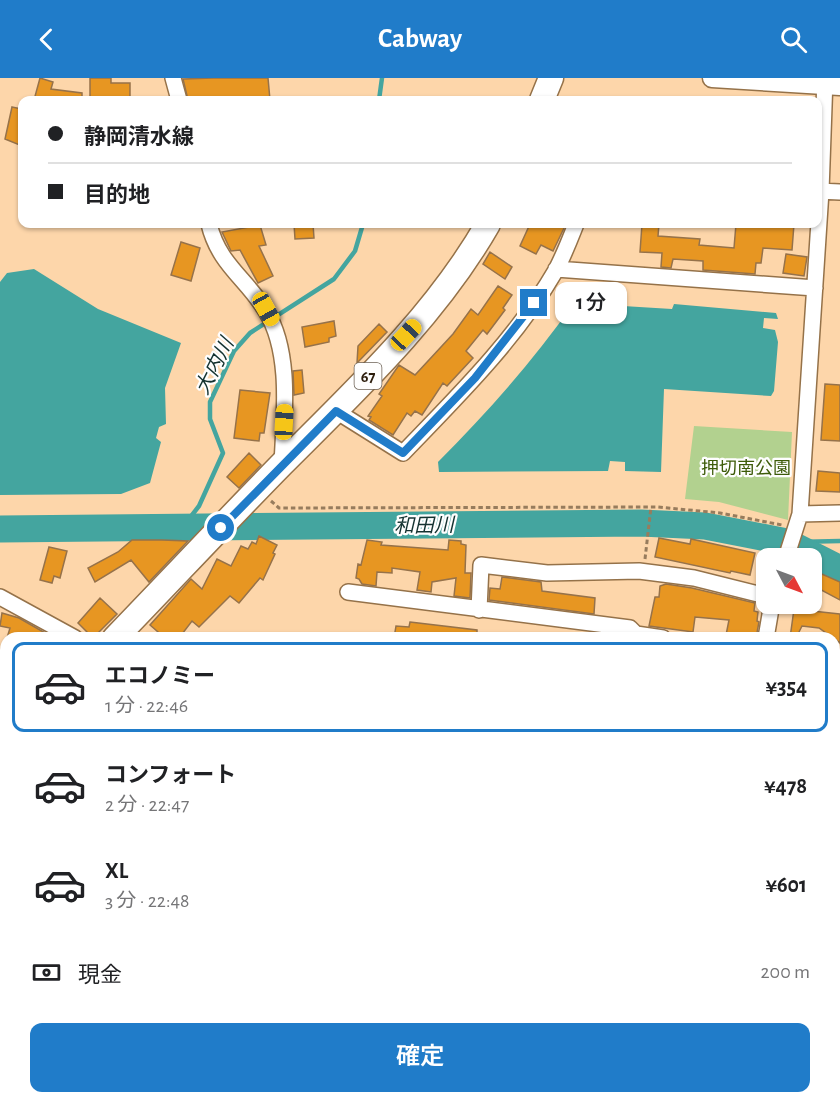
<!DOCTYPE html>
<html lang="ja">
<head>
<meta charset="utf-8">
<style>
  :root { --surface:#fff; --page:#f6f6f6; --text:#202124; --muted:#757577; --line:#e0e0e0; --accent:#207cc9 }
  body { margin:0; font-family:"Alegreya Sans","Noto Sans JP",sans-serif; background:var(--page); color:var(--text); height:100vh; display:flex; flex-direction:column; font-size:22px; white-space:nowrap }
  * { box-sizing:border-box; margin:0 }
  p { font-size:20px; color:var(--muted) }
  .icon { flex:none; width:33px; height:33px; fill:none; stroke:currentColor; stroke-width:2; stroke-linecap:round; stroke-linejoin:round }
  .map { position:relative; flex:1; overflow:hidden }
  .details { position:absolute; left:0px; top:554px; width:840px; height:472px; display:flex; flex-direction:column; background:var(--surface); border-radius:18px 18px 0 0; box-shadow:0 2px 4px #0004 }
  .details>* { flex:none }
  .guide { position:absolute; left:18px; top:18px; width:804px; height:132px; border-radius:12px; box-shadow:0 2px 4px #0004; display:grid; align-content:center; height:132px; padding:0 30px; background:var(--surface) }
  .needle { width:39px; rotate:131deg }
  .tools { position:absolute; left:756px; top:470px; display:grid; gap:12px }
  .tools a { display:grid; place-items:center; width:66px; height:66px; border-radius:12px; background:var(--surface); box-shadow:0 2px 4px #0004; font-size:30px }
  .end { position:absolute; width:27px; height:27px; margin:-14px; border:8px solid #207cc9; background:#fff; box-shadow:0 0 0 3px #fff }
  .from { border-radius:50% }
  .bubble { position:absolute; height:42px; border-radius:12px; background:var(--surface); box-shadow:0 2px 4px #0004; font-size:20px; font-weight:600; line-height:42px; text-align:center }
  .car { position:absolute; width:18px; height:36px; margin:-18px -9px; border-radius:8px; box-shadow:0 0 4px 2px #0007; background:linear-gradient(#f5c518 24%,#345 0 40%,#f5c518 0 76%,#345 0 86%,#f5c518 0) }
  .guide b { display:flex; align-items:center; gap:21px; height:57px; font-size:22px }
  .guide b+b { border-top:2px solid var(--line) }
  .guide i { width:15px; height:15px; background:var(--text) }
  ul { padding:10px 0 0; list-style:none }
  li { display:flex; align-items:center; gap:18px; height:90px; margin:0 12px 9px; padding:0 18px; border:3px solid transparent; border-radius:12px }
  li div { flex:1 }
  li b { display:block; font-size:22px }
  li em { font-style:normal; font-weight:600 }
  li.current { border-color:var(--accent) }
  li>.icon { width:54px; height:54px; stroke-width:1.5 }
  .pay { display:flex; align-items:center; gap:15px; height:66px; padding:0 30px; font-size:22px }
  .pay p { margin-inline-start:auto }
  .primary-button { display:flex; gap:12px; margin-top:auto; padding:12px 30px }
  .primary-button a { flex:1; height:69px; border-radius:12px; background:var(--accent); color:#fff; font-size:24px; font-weight:600; line-height:69px; text-align:center }
  header { display:flex; justify-content:space-between; align-items:center; height:78px; padding:0 30px; background:var(--accent); color:#fff; font-size:27px; font-weight:600 }
  .map>svg:first-child { display:block }
  .green { fill:#b2d18f }
  .water { fill:#44a59f }
  .lines { fill:none; stroke-linecap:round; stroke-linejoin:round }
  .stream { stroke:#44a59f; stroke-width:4.5 }
  .river { stroke:#44a59f; stroke-width:27 }
  .building { fill:#e79622; stroke:#96724a; stroke-width:1.5 }
  .minor-casing { stroke:#957249; stroke-width:18 }
  .tertiary-casing { stroke:#957249; stroke-width:21 }
  .primary-casing { stroke:#957249; stroke-width:27 }
  .path { stroke:#977c5d; stroke-width:3; stroke-dasharray:4.5 3; stroke-linecap:butt }
  .minor { stroke:#fff; stroke-width:15 }
  .tertiary { stroke:#fff; stroke-width:18 }
  .primary { stroke:#fff; stroke-width:24 }
  .route { stroke:#207cc9; stroke-width:8 }
  .labels { text-anchor:middle; stroke-width:4.5; stroke-linejoin:round; paint-order:stroke }
  .shield { fill:#fefefe; stroke:#6c6155; stroke-width:1.5 }
  .shield-label { font-size:16px; font-weight:bold; fill:#2d1e0d }
  .park-label { font-size:18px; fill:#3d5b09; stroke:#fefefe }
  .water-label { font-size:20px; font-style:italic; fill:#143230; stroke:#fefefe }
</style>
</head>
<body>
<header><svg class="icon" aria-label="back" viewBox="0 0 24 24"><path d="M15 5l-7 7 7 7"/></svg>Cabway<svg class="icon" aria-label="search" viewBox="0 0 24 24"><circle cx="10" cy="10" r="6"/><path d="M15 15l6 6"/></svg></header>
<div class="map">
<svg width="840" height="1025" viewBox="0 0 840 1025">
  <rect width="100%" height="100%" fill="#fdd6aa"/>
  <path class="green" d="M694 348 792 354 788 442 719 424 685 421Z"/>
  <path class="water" d="M34 191 98 231 181 265 165 310 166 346 159 349 156 360 161 364 150 405 121 416 0 417V204L7 195Z
    M574 225 672 231 674 226 776 235 778 241 764 240 763 250 775 252 778 264 774 313 771 318 664 311 661 394 625 393V384L610 383 608 393 439 394 438 384C488 334 533 283 574 225Z"/>
  <g class="lines">
    <path class="stream" d="M379 22 382 0
      M182 450 199 428 223 375 210 341V324L234 273 250 255 334 201 355 173 363 146
      M795 464 840 463"/>
    <path class="river" d="M0 451 641 445 705 448 787 464 840 491"/>
  </g>
  <path class="building" d="M40 0 53 4 51 11 82 15V22H34Z
    M90 0H111V5H130V22H90Z
    M214 0H268L270 22H188L183 1Z
    M12 29 22 31V68L5 61Z
    M294 146H313L314 160 295 161Z
    M530 146H566L553 173 541 167 536 176 520 168Z
    M642 146H659L658 158 700 161 699 167 734 170 736 146H794L792 172 763 170 761 185H756L755 196 703 192V183L673 181 671 190 661 189 662 175 640 174Z
    M260 147 266 167 259 168 273 198 258 205 240 172 231 173 222 154Z
    M181 164 200 170 191 203 171 197Z
    M490 174 512 189 505 201 483 186Z
    M786 176 807 179 804 198 783 195Z
    M498 208 512 217 503 230 505 232 487 256 483 252 466 273 473 280 447 308 443 305 422 337 415 333 411 338 407 335 393 357 369 342 371 339 368 338 382 318 379 316 399 287 415 297 453 256 471 231 478 237Z
    M334 243 336 258 329 260V264L305 269 302 249Z
    M379 246 387 254 357 285 358 268Z
    M302 292 304 315 294 317 293 293Z
    M825 306 840 307V363L821 362Z
    M240 312 270 315 264 355H260L259 363 234 360Z
    M249 375 261 387 239 410 227 399Z
    M818 393 840 395V414L816 413Z
    M259 458 277 467 273 475 275 476 263 502 260 500 239 525 230 518 199 549 192 543 179 560H165L150 547 191 501 202 511 217 481 231 488 241 468 248 471 252 464 256 466Z
    M659 460 690 466 691 461 755 475 750 497 731 493 730 495 655 479Z
    M132 462H162L188 463 149 504 131 482 95 504 88 490 118 474Z
    M367 462 382 464 381 467 448 472 449 462 461 463V466L466 467 465 495H471L470 520 454 518 456 500 432 504 431 514 417 512 420 494 392 490V495L377 494 376 508 362 506 359 501 356 500 358 486 361 487Z
    M49 469 67 473 60 500 54 498 52 505 40 502Z
    M815 493 840 504V522L812 507Z
    M502 499 541 504 542 513 595 520 594 536 489 522 490 510 500 511Z
    M666 506 692 510 755 525 754 533 758 534 757 543 759 544 756 560 726 557 729 542 695 539 693 554 649 548 655 519H659L660 508Z
    M100 520 117 536 93 560 78 545Z
    M794 531 840 536V565L819 550 802 548 796 560H790Z
    M2 535 19 540 54 560H7L10 550 0 548Z
    M410 544 477 552V560H394L396 548 409 549Z"/>
  <g class="lines">
    <g class="minor-casing">
      <path id="minor" d="M173 0 179 22
        M818 113 840 114
        M209 146C219 187 246 200 266 233 292 275 284 339 282 387
        M556 191 815 210
        M336 333 403 375C458 318 516 261 556 192 564 177 570 161 576 146
        M800 436 840 435
        M786 480 800 436 821 113 825 0
        M348 514 630 550 636 556
        M0 519 75 560
        M479 532 481 487 547 495 639 493 694 500 766 518
        M636 560V556L663 560
        M766 560 772 525
        M834 813 840 814
        M834 945 840 946
        M499 1020 502 1025
        M67 1025V1020
        M406 1025 407 1020
        M784 1025 785 1020"/>
    </g>
    <g class="tertiary-casing">
      <path id="tertiary" d="M712 0 840 8
        M0 948 6 949
        M569 1020 610 1025"/>
    </g>
    <g class="primary-casing">
      <path id="primary" d="M542 22 551 0
        M115 560C171 502 226 443 282 386 356 312 436 237 488 146
        M0 679 6 673"/>
    </g>
    <path class="path" d="M271 423 279 430 658 429 720 435 782 447
      M645 481 651 429"/>
    <use href="#minor" class="minor"/>
    <use href="#tertiary" class="tertiary"/>
    <use href="#primary" class="primary"/>
  </g>
  <g class="lines">
    <path class="route" d="M221 450 336 333 403 375 475 300 534 225"/>
  </g>
  <g class="labels">
    <rect class="shield" x="354.5" y="285" width="27" height="26" rx="4.5"/>
    <g class="shield-label">
      <text x="368" y="304">67</text>
    </g>
    <g class="park-label">
      <text x="746" y="396">押切南公園</text>
    </g>
    <g class="water-label">
      <text transform="translate(214 288) rotate(-63)" y="7">大内川</text>
      <text transform="translate(424 447) rotate(-1)" y="7">和田川</text>
    </g>
  </g>
</svg>
<div class="tools">
<a><svg class="needle" viewBox="-14 -14 28 28"><path d="M0-13l5 13h-10z" fill="#e53935"/><path d="M0 13l5-13h-10z" fill="#757577"/></svg></a>
</div>
<i class="end from" style="left:221px;top:450px"></i>
<i class="end" style="left:534px;top:225px"></i>
<div class="bubble" style="left:555px;top:204px;width:72px">1 分</div>
<i class="car" style="left:266px;top:231px;rotate:151deg"></i>
<i class="car" style="left:406px;top:257px;rotate:43deg"></i>
<i class="car" style="left:284px;top:344px;rotate:3deg"></i>
<div class="guide">
<b><i class="from"></i>静岡清水線</b>
<b><i></i>目的地</b>
</div>
<section class="details">
<ul>
<li class="current"><svg class="icon" aria-label="car" viewBox="0 0 24 24"><path d="M5 17H2v-5l4-1 3-4h7l3 4 3 1v5h-3M9 17h6M6 11h13"/><circle cx="7" cy="17" r="2"/><circle cx="17" cy="17" r="2"/></svg><div><b>エコノミー</b><p>1 分 · 22:46</p></div><em>¥354</em></li>
<li><svg class="icon" aria-label="car" viewBox="0 0 24 24"><path d="M5 17H2v-5l4-1 3-4h7l3 4 3 1v5h-3M9 17h6M6 11h13"/><circle cx="7" cy="17" r="2"/><circle cx="17" cy="17" r="2"/></svg><div><b>コンフォート</b><p>2 分 · 22:47</p></div><em>¥478</em></li>
<li><svg class="icon" aria-label="car" viewBox="0 0 24 24"><path d="M5 17H2v-5l4-1 3-4h7l3 4 3 1v5h-3M9 17h6M6 11h13"/><circle cx="7" cy="17" r="2"/><circle cx="17" cy="17" r="2"/></svg><div><b>XL</b><p>3 分 · 22:48</p></div><em>¥601</em></li>
</ul>
<div class="pay"><svg class="icon" aria-label="cash" viewBox="0 0 24 24"><path d="M3 7h18v10H3z"/><circle cx="12" cy="12" r="2"/></svg>現金<p>200 m</p></div>
<div class="primary-button"><a>確定</a></div>
</section>
</div>
</body>
</html>
